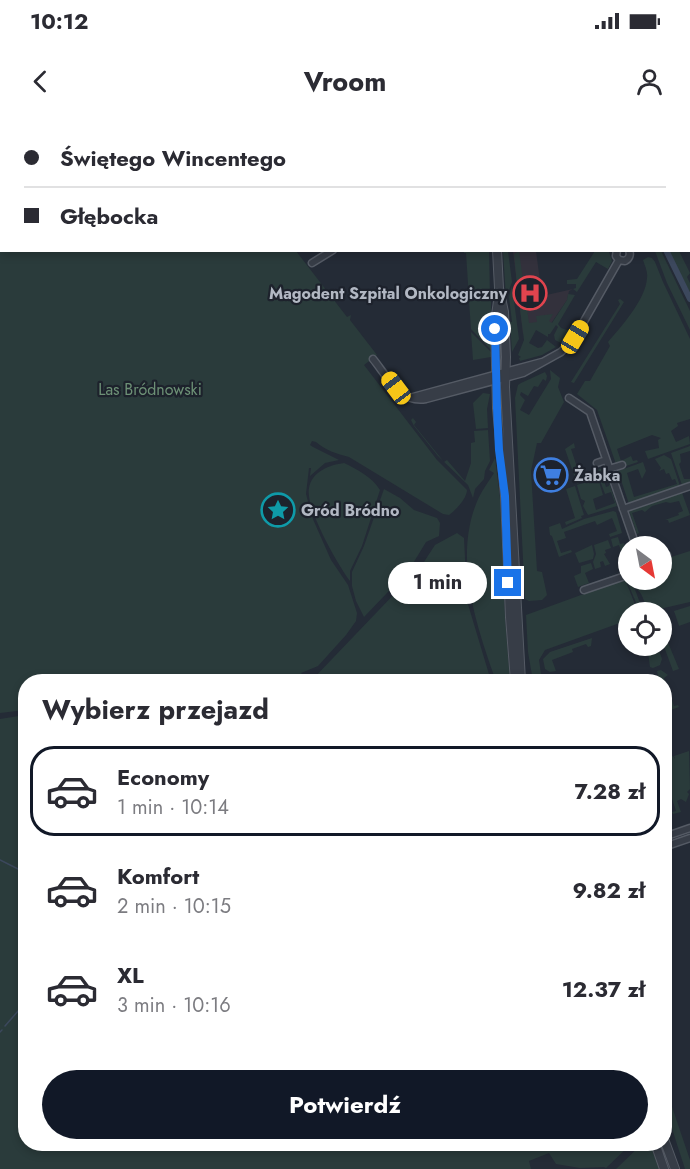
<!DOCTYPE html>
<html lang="pl">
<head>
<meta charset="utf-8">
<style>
  :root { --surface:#fff; --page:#f7f7f7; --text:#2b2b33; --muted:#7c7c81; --line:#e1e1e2; --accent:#111827 }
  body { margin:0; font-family:Jost,sans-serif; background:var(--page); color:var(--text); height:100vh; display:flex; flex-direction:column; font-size:22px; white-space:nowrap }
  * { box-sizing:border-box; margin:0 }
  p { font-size:20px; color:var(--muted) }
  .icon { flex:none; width:33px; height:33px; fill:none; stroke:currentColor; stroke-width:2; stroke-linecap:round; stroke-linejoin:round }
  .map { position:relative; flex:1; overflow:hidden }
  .panel { position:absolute; left:18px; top:554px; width:654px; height:477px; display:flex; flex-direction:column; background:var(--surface); border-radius:24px; box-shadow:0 3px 9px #0003 }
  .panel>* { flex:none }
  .top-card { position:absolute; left:0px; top:0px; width:690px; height:132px; box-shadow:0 3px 9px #0003; display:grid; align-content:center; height:132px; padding:0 24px; background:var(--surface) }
  .needle { width:39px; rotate:148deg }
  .fabs { position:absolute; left:618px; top:416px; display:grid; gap:12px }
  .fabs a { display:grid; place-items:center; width:54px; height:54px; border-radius:50%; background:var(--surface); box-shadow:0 3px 9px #0003; font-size:30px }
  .end { position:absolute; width:27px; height:27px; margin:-14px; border:8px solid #1a73e8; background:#fff; box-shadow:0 0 0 3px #fff }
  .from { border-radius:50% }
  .bubble { position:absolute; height:42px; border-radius:21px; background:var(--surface); box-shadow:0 3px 9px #0003; font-size:20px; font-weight:700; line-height:42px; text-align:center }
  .car { position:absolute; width:18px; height:36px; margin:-18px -9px; border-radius:8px; box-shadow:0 0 4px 2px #0007; background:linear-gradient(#f5c518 24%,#345 0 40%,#f5c518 0 76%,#345 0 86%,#f5c518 0) }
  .top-card b { display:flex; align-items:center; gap:21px; height:57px; font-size:22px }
  .top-card b+b { border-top:2px solid var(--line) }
  .top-card i { width:15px; height:15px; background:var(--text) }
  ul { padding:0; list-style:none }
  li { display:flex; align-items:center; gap:18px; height:90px; margin:0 12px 9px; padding:0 12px; border:3px solid transparent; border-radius:24px }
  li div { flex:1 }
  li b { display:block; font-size:22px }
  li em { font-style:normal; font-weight:700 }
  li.active { border-color:var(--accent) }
  li>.icon { width:54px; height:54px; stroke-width:1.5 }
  h2 { padding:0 24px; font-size:27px; line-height:72px }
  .button { display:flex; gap:12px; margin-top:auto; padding:12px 24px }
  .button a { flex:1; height:69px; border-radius:36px; background:var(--accent); color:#fff; font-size:24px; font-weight:700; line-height:69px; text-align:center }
  .status { display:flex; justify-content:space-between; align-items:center; height:42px; padding:0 30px; background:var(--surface); direction:ltr }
  .status svg { height:16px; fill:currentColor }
  header { display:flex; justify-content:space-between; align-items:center; height:78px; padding:0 24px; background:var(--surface); font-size:27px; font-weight:700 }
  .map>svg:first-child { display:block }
  .medical { fill:#33313c }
  .green { fill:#2a3b3b }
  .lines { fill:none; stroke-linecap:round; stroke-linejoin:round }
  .stream { stroke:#3c485d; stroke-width:1.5 }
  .canal { stroke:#3c485d; stroke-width:6 }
  .minor-casing { stroke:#555b65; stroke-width:9 }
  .tertiary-casing { stroke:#555b65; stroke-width:10 }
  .secondary-casing { stroke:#555b65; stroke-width:12 }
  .minor { stroke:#373d47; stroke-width:6 }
  .tertiary { stroke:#373d47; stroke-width:8 }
  .secondary { stroke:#464c59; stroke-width:9 }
  .route { stroke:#1a73e8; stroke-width:8 }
  .labels { text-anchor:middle; stroke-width:4.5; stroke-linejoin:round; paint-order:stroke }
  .poi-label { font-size:16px; font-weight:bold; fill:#b2b8c3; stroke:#1d222c; text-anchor:start }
  .park-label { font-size:16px; fill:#6d9176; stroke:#1d222c }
</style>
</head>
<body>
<div class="status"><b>10:12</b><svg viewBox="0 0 49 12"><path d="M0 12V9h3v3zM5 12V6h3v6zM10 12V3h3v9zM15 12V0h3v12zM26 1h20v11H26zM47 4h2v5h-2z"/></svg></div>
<header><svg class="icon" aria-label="back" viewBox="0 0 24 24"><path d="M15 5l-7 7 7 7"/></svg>Vroom<svg class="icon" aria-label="person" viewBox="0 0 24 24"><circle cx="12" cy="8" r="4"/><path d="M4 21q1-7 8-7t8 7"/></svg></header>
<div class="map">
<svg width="690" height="1049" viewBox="0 0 690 1049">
  <rect width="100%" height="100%" fill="#242b36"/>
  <path class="medical" d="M513 131H536L542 176 573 169 569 171 567 180 552 202 550 214 536 207 523 214Z"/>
  <path class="green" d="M0 24H1L2 130 296 131 347 197 351 195 350 200 377 235 364 245 437 340 467 370C467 378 456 390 449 395L443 394 349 337C337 334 325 330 316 322L312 321 310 325 313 327 339 340 325 343 310 356 311 348H309L306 374 312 397 331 440 348 465 357 493 356 501 346 515 318 546 301 553 306 559 304 561H26L25 590 0 593Z
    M464 131H489L490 177 469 178 466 133H464Z
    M503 131H508L512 162 506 178Z
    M519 131 525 174H523L522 168H519L517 164 514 134Z
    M595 131 609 132 612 141 608 149 596 142 577 172 573 169 576 168V164H567V160L577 159Z
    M655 131H661L690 191V210L667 163Z
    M669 131H679L690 153 687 157 690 163V173Z
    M648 137 652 138 655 142 663 162 690 219V299L677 303 678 306 671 311 676 322 689 316 690 324 648 339 645 331 659 328 658 320 661 318 652 315 617 329 621 341 631 336 633 341 637 340 638 342 623 347 616 344 597 290 577 274 585 261H590L610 226 608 222C621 207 646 179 647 158 648 152 645 146 643 140Z
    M512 166 519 219 512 232 510 202H512L509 177Z
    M568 174 575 175 558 204 561 208 570 211 561 223 555 220 554 215 558 207 556 205 550 214H548V217L536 210 529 223 538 228 542 227 547 220 556 227 542 235 520 241 519 238 521 237 518 235 524 220 519 181 526 180 529 203 537 202 536 196 553 194 549 201 552 203 567 180Z
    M491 179V230L471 209 469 181Z
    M620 179 624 182 574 263 571 262 620 184 618 180Z
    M471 212 491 232V237L473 240Z
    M550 250 560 258 558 267 564 282 541 323H537L531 351 537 451 542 452 547 475 542 480 529 481 525 479 515 278 518 265 521 263 545 252 547 256 546 261 543 259 538 267 534 266 528 276 521 272 520 275 525 280 520 290 529 295 551 259Z
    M483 273 490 274 487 289 488 308 476 309 473 283Z
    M413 298 416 302 414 305 444 342 447 340 465 361 471 343V323L475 322 474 311 488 310 490 341 485 351 484 359 475 369 473 378 468 365 438 336 414 306 411 300Z
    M574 323 575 328 571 329 580 356 603 348 605 354 577 364 565 329Z
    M690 326V331L680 334 681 342 679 344 684 359H690V366L683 368 671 333Z
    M664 335 671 339 681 369 629 384 618 351 643 342 646 351 642 359 638 349 627 353 634 377 677 364 675 359 672 360 669 353 666 354 664 349 659 351 661 348 655 339Z
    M495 338 500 379 505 497 510 561H496C476 505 452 435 479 377 483 369 489 361 494 353L489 350Z
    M344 343C358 350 371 356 380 370L362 426 350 451V461C338 445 305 388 309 368 312 351 330 345 344 343Z
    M605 356 603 358 606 367 609 366V363L617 386 588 395 583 386 585 381 581 379 577 365 598 358 603 375 593 379 596 390 615 383 611 372 605 374 599 358Z
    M575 366 584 395 581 396 582 398 566 405 565 402 575 398 566 369Z
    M384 369 400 378 414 390 437 398 440 403 439 416 426 422 409 450 364 497 356 481 352 466V452L364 426Z
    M681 370 690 395 669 403 668 400H665L679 395 678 393 683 391 679 381 670 383 666 382 652 386 645 392 642 390 632 393 639 413 637 414 628 388Z
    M613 391 616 392 622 413 610 417 609 414 617 411 612 398 597 405 595 401 564 412 566 418 557 421 561 433 571 430 572 432 559 437 552 416 550 415 549 407 560 403 562 409 584 399Z
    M457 413 464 418 467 481 491 561H311L422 445 435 425Z
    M618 417 620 424 624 423 628 435V449L578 467 574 456 581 453V446L591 443 593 449 585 453 589 463 627 449 619 425 613 427 611 419Z
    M608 420 611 428 605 430 606 433 604 434 610 444 605 446 603 441 600 442 601 447 595 449 593 442 596 434 594 425Z
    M592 425 594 434 593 439 579 443 575 433Z
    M690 431V482L651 491C642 483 645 474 634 467L643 491 640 492 626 459H662V446L670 443 671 437Z
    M625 459 638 492H628V500L545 530 539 540 542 561H533L528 532 526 495Z
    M690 486V502L679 506 674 491Z
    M662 496 665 498 670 510 664 513 679 549 673 551 662 521Z
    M592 518 591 526 588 527 586 524 572 529 573 532 552 540 556 551 550 552 545 549 543 539 550 532Z
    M647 525H657L662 539 660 545 653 548 650 547Z
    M661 550 668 555 664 558 674 586 678 585 679 587 665 592 664 561 645 560 658 556 657 551Z
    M25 595 26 1023H632L606 1048 604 1047 580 1048 556 1044 549 1033 529 1041 531 1049H0V599Z
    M689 631 690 669 687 672 689 674 686 682 681 679 677 681 681 692 673 694 672 692 676 691 665 657V639L673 636 675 639 674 636Z
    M665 966 690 1040V1049H685L665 987Z
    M643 1023H650L659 1049H616Z"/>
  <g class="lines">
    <path class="stream" d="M0 740 26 753
      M5 906 26 882
      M0 912 2 910"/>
    <path class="canal" d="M599 0 600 2
      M666 130 690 179"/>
    <g class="minor-casing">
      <path id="minor" d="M197 0 198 2
        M446 0 447 2
        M613 0V2
        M325 2 328 0
        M688 5 690 2
        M617 130 616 136 619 140
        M619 140 625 141C629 139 631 135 629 130
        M312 143 333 130
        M373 239C387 256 400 284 426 279L523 253 561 232 575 217 619 140
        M413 277 542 242
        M569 278 590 292 636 426
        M597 343 606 340
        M609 349 622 345
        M623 389 690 366
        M662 444 667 441V435
        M584 470 628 455
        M664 717 690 708
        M664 727 690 718"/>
    </g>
    <g class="tertiary-casing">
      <path id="tertiary" d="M483 0V2
        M497 130 499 168 504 192 506 237 505 267 521 561
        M499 174 495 202 497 288 505 376 510 497 515 561
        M664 1019 675 1049
        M655 1023 664 1049"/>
    </g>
    <g class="secondary-casing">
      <path id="secondary" d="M36 2 39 0
        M0 21 2 20"/>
    </g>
    <use href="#minor" class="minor"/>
    <use href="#tertiary" class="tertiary"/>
    <use href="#secondary" class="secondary"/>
  </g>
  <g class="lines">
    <path class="route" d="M495 209 497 288 499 330 505 376 508 463"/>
  </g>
  <defs>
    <g id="hospital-ring" transform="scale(1.725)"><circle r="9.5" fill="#1d222c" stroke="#e0444e" stroke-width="1.5"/><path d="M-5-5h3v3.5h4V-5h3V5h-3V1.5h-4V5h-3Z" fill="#e0444e"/></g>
    <g id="supermarket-ring" transform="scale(1.725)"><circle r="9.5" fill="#1d222c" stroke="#3f7fe0" stroke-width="1.5"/><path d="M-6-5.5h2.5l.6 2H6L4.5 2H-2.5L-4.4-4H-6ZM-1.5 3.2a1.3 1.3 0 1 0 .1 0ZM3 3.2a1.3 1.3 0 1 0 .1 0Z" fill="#3f7fe0"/></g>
    <g id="sight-ring" transform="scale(1.725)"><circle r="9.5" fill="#1d222c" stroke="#0f9aa8" stroke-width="1.5"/><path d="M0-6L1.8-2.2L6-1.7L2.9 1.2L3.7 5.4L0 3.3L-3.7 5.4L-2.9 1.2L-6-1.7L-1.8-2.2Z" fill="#0f9aa8"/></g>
  </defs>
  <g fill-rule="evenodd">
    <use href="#hospital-ring" x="530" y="173"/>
    <use href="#supermarket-ring" x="551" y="355"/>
    <use href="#sight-ring" x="278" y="390"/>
  </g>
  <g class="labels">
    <g class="poi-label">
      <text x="507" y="179" text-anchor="end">Magodent Szpital Onkologiczny</text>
      <text x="574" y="361">Żabka</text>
      <text x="301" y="396">Gród Bródno</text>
    </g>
    <g class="park-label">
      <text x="150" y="275">Las Bródnowski</text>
    </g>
  </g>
</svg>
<div class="fabs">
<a><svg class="needle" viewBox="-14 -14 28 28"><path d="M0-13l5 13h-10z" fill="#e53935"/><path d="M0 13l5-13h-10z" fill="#7c7c81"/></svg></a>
<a><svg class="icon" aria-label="locate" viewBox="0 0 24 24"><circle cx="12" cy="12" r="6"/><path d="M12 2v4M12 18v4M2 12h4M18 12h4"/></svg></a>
</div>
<i class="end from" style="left:495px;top:209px"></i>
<i class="end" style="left:508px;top:463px"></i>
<div class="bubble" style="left:388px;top:442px;width:99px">1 min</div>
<i class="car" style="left:575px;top:217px;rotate:31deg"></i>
<i class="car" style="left:396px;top:268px;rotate:323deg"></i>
<div class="top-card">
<b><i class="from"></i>Świętego Wincentego</b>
<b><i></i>Głębocka</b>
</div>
<section class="panel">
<h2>Wybierz przejazd</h2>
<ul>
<li class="active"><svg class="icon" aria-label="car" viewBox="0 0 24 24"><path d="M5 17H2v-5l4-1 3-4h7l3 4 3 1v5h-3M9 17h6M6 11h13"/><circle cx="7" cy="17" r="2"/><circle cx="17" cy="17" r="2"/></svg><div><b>Economy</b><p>1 min · 10:14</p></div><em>7.28 zł</em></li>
<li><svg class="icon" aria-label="car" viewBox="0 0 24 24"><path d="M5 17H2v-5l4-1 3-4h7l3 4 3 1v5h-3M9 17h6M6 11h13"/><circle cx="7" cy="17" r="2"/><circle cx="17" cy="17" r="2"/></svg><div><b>Komfort</b><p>2 min · 10:15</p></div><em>9.82 zł</em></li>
<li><svg class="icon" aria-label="car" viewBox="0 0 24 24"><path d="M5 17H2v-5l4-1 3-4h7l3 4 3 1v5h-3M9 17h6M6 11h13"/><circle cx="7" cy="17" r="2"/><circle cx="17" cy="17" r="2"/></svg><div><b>XL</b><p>3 min · 10:16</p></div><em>12.37 zł</em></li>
</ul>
<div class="button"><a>Potwierdź</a></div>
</section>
</div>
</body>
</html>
